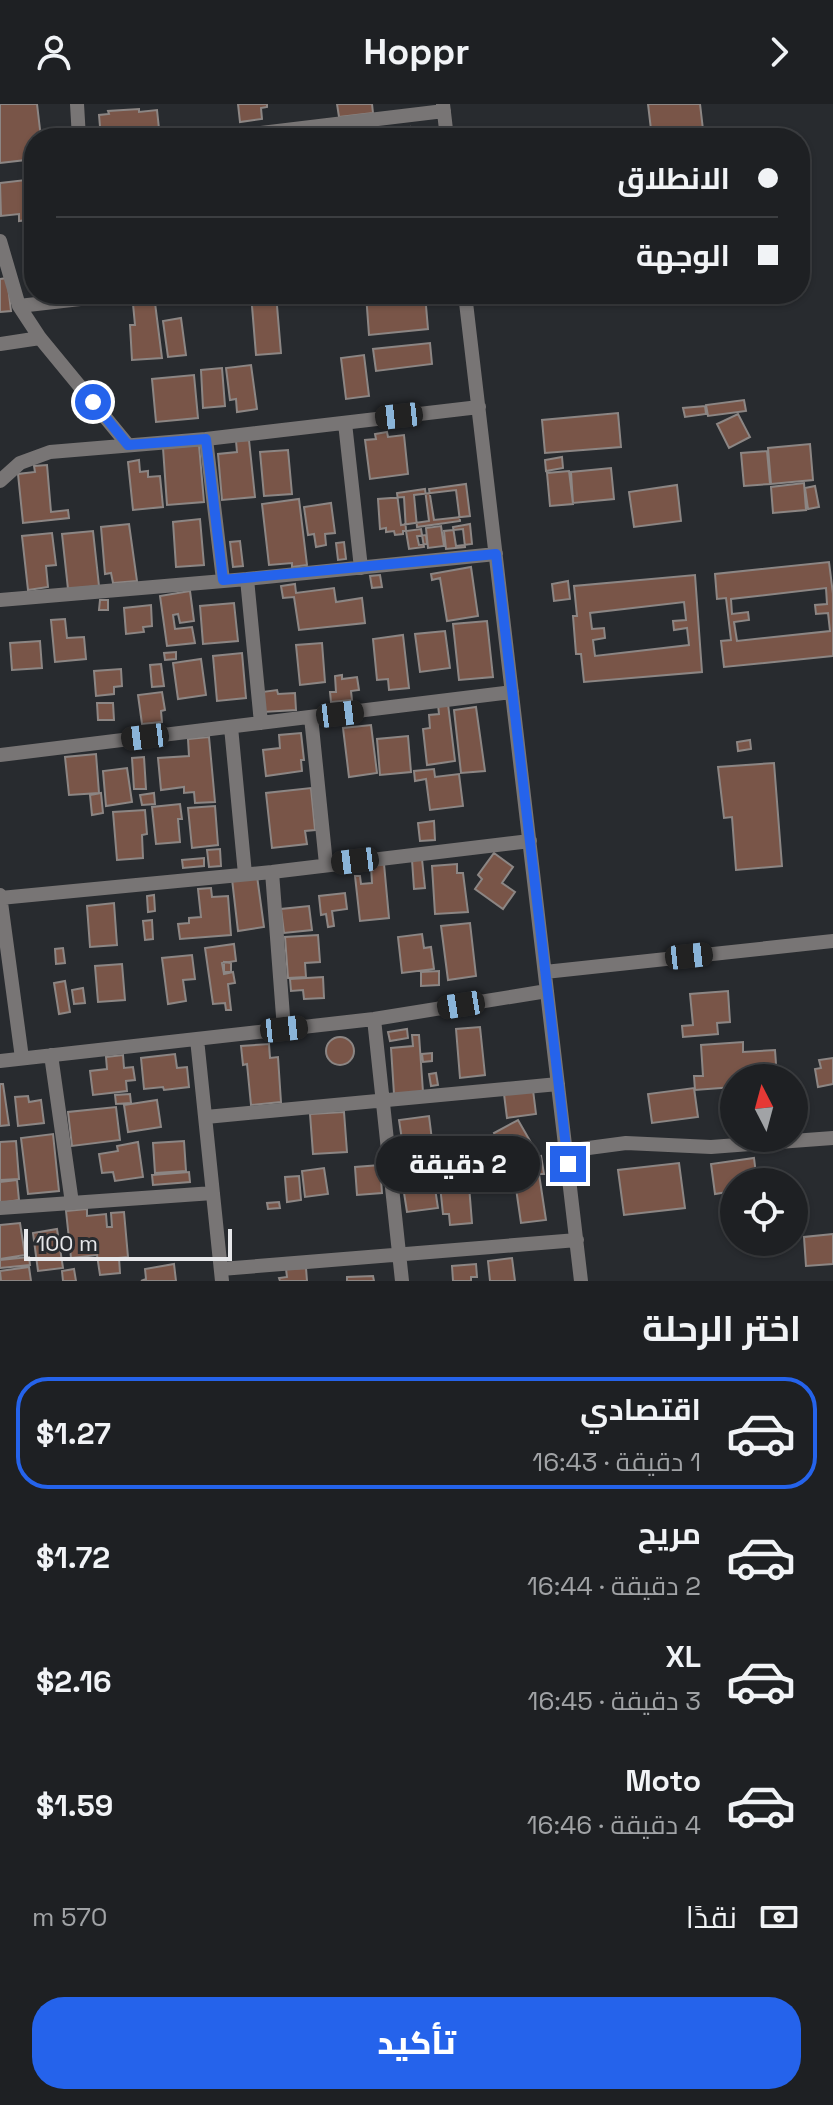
<!DOCTYPE html>
<html lang="ar">
<head>
<meta charset="utf-8">
<style>
  :root { --surface:#1e2023; --page:#2b2d30; --text:#f1f3f6; --muted:#a1a3a6; --line:#3c3e41; --accent:#2563eb }
  body { margin:0; font-family:"Space Grotesk",Cairo,sans-serif; background:var(--page); color:var(--text); direction:rtl; height:100vh; display:flex; flex-direction:column; font-size:30px; white-space:nowrap }
  * { box-sizing:border-box; margin:0 }
  p { font-size:26px; color:var(--muted) }
  .icon { flex:none; width:44px; height:44px; fill:none; stroke:currentColor; stroke-width:2; stroke-linecap:round; stroke-linejoin:round }
  .map { position:relative; height:1177px; overflow:hidden; direction:ltr }
  .side { display:flex; flex-direction:column; background:var(--surface); flex:1 }
  .side>* { flex:none }
  .hud { position:absolute; left:24px; top:24px; width:786px; height:176px; border-radius:32px; box-shadow:0 2px 6px #0004,0 0 0 2px var(--line); direction:rtl; display:grid; align-content:center; height:176px; padding:0 32px; background:var(--surface) }
  .needle { width:52px; rotate:354deg }
  .tools { position:absolute; left:720px; top:960px; display:grid; gap:16px }
  .tools a { display:grid; place-items:center; width:88px; height:88px; border-radius:50%; background:var(--surface); box-shadow:0 2px 6px #0004,0 0 0 2px var(--line); font-size:40px }
  .scale { position:absolute; left:24px; bottom:20px; width:208px; box-sizing:border-box; padding-left:8px; border:4px solid #e7e8eb; border-top:0; font-size:22px; line-height:28px; white-space:nowrap; color:#e7e8eb; -webkit-text-stroke:6px #282b2f; paint-order:stroke }
  .end { position:absolute; width:36px; height:36px; margin:-18px; border:10px solid #2563eb; background:#fff; box-shadow:0 0 0 4px #fff }
  .from { border-radius:50% }
  .bubble { position:absolute; height:56px; border-radius:28px; background:var(--surface); box-shadow:0 2px 6px #0004,0 0 0 2px var(--line); font-size:26px; font-weight:800; line-height:56px; text-align:center; direction:rtl }
  .car { position:absolute; width:24px; height:48px; margin:-24px -12px; border-radius:10px; box-shadow:0 0 6px 2px #0007; background:linear-gradient(#222 24%,#8ab4d8 0 40%,#222 0 76%,#8ab4d8 0 86%,#222 0) }
  .hud b { display:flex; align-items:center; gap:28px; height:76px; font-size:30px }
  .hud b+b { border-top:2px solid var(--line) }
  .hud i { width:20px; height:20px; background:var(--text) }
  ul { padding:0; list-style:none }
  li { display:flex; align-items:center; gap:24px; height:112px; margin:0 16px 12px; padding:0 16px; border:4px solid transparent; border-radius:32px }
  li div { flex:1 }
  li b { display:block; font-size:30px }
  li em { font-style:normal; font-weight:800 }
  li.active { border-color:var(--accent) }
  li>.icon { width:72px; height:72px; stroke-width:1.5 }
  h2 { padding:0 32px; font-size:36px; line-height:96px }
  .pay { display:flex; align-items:center; gap:20px; height:88px; padding:0 32px; font-size:30px }
  .pay p { margin-inline-start:auto }
  .action { display:flex; gap:16px; margin-top:auto; padding:16px 32px }
  .action a { flex:1; height:92px; border-radius:32px; background:var(--accent); color:#fff; font-size:32px; font-weight:800; line-height:92px; text-align:center }
  header { display:flex; justify-content:space-between; align-items:center; height:104px; padding:0 32px; background:var(--surface); font-size:36px; font-weight:800 }
  .map>svg:first-child { display:block }
  .building { fill:#795548; stroke:#8c8684; stroke-width:2; fill-rule:evenodd }
  .lines { fill:none; stroke-linecap:round; stroke-linejoin:round }
  .street { stroke:#787575; stroke-width:14 }
  .route { stroke:#2563eb; stroke-width:10 }
</style>
</head>
<body>
<header><svg class="icon" aria-label="forward" viewBox="0 0 24 24"><path d="M9 5l7 7-7 7"/></svg>Hoppr<svg class="icon" aria-label="person" viewBox="0 0 24 24"><circle cx="12" cy="8" r="4"/><path d="M4 21q1-7 8-7t8 7"/></svg></header>
<div class="map">
<svg width="833" height="1177" viewBox="0 0 833 1177">
  <rect width="100%" height="100%" fill="#282b2f"/>
  <path class="building" d="M0 0H37L41 34H34V55L0 59Z
    M238 0H267V3L261 4 262 15 240 18Z
    M337 0H372L373 9 339 13Z
    M648 0H700L704 34H652Z
    M139 5V8L157 6 160 34H101L99 11 109 10 108 7Z
    M410 23 411 34H361V31Z
    M34 75V115L19 117V110L1 112 0 79Z
    M7 174 11 207 0 208V175Z
    M251 190H276L281 249 256 251Z
    M366 190H425L428 225 369 231Z
    M155 199 162 254 132 256 130 221H135L133 200Z
    M181 214 186 251 168 253 163 217Z
    M430 239 432 260 376 267 373 245Z
    M364 251 369 292 346 295 341 254Z
    M251 261 257 305 237 308 236 295 230 296 226 264Z
    M222 264 225 302 203 304 201 266Z
    M194 271 198 314 156 318 152 275Z
    M744 296 746 307 708 312 706 301Z
    M705 302 706 310 685 313 683 304Z
    M618 309 621 343 545 349 542 316Z
    M738 310 750 333 729 344 717 320Z
    M387 328 388 333 404 331 408 370 370 375 365 336 376 335 375 330Z
    M249 336 255 393 222 396 218 350 237 348 236 337Z
    M810 340 813 376 771 380 768 344Z
    M199 341 204 398 167 401 163 344Z
    M288 346 292 390 264 392 260 348Z
    M767 347 770 380 744 382 741 349Z
    M562 353 563 364 546 367 545 356Z
    M139 356 140 368 148 367V373L160 372 163 403 133 406 128 358Z
    M47 361 51 408 68 406 69 414 23 419 18 370 35 368 34 362Z
    M611 364 614 395 573 399 571 368Z
    M569 367 573 400 550 402 547 369Z
    M804 379 806 406 773 409 771 383Z
    M466 380 470 412 434 416 429 385Z
    M677 381 681 417 634 423 629 388Z
    M815 382 819 403 808 405 805 384Z
    M425 385 429 417 401 421 397 389Z
    M456 386 460 417 417 423 414 391Z
    M404 393 406 427H403V430L395 431 394 427 386 428V424L380 425 378 395Z
    M299 395 307 461 292 463V459L269 461 262 400Z
    M331 399 335 429 325 430 326 441 316 443 314 430 308 431 304 403Z
    M200 415 204 461 176 463 173 418Z
    M129 420 137 477 113 479 111 469 105 470 101 423Z
    M470 420 472 440 456 442 453 423Z
    M441 422 444 442 428 444 426 424Z
    M421 425 424 443 409 445 406 427Z
    M463 425 465 443 446 445 444 427Z
    M93 427 99 482 68 485 62 430Z
    M52 429 56 461 46 462 48 483 28 486 22 432Z
    M426 431 427 440 419 441 417 432Z
    M240 437 243 462 233 463 230 438Z
    M344 438 346 455 338 456 336 439Z
    M829 458 833 490V552L724 563 721 537 731 536 726 494 717 495 715 470ZM826 484 827 500 815 501 816 510 828 509 830 527 737 537 734 518 749 516 748 508 732 510 731 495Z
    M471 463 478 512 447 517 440 474 432 476 431 470Z
    M380 471 382 483 372 484 370 472Z
    M695 471 702 568 584 578 581 550H576L573 512H577L574 482ZM684 498 686 516 673 517 674 526 687 524 689 541 595 552 593 536 605 534 604 524 592 525 590 509Z
    M568 477 570 495 554 497 552 480Z
    M295 480 296 489 334 484 336 498 362 494 365 519 299 526 294 493 283 494 281 482Z
    M190 487 194 517 180 519 178 510 173 511 175 525 192 523 195 539 167 542 160 492Z
    M100 496H108V506H99Z
    M234 499 238 537 203 540 200 502Z
    M151 501 152 522 143 523 144 528 126 530 124 504Z
    M65 515 67 534 84 533 86 555 55 558 51 516Z
    M487 517 493 573 459 576 453 520Z
    M445 527 450 564 420 568 415 530Z
    M403 531 409 584 389 586 388 575 377 576 373 535Z
    M40 537 42 564 12 566 10 539Z
    M322 539 325 578 300 581 296 541Z
    M176 548V555L165 556 164 549Z
    M242 549 246 594 217 597 213 552Z
    M201 555 206 591 178 595 173 559Z
    M161 560 164 582 152 583 150 561Z
    M121 565 122 582 114 583V590L96 592 94 567Z
    M342 571V575L357 573 359 586 351 587 352 596 331 598 330 588H336L335 572Z
    M277 586 278 590 295 589 296 606 263 608 262 588Z
    M162 588 165 606 161 607 162 618 142 620 138 591Z
    M97 599H113L114 616H98Z
    M448 600 455 657 427 661 423 625 430 624 429 611 439 610 438 601Z
    M476 603 485 667 461 669 454 606Z
    M371 621 377 669 349 673 343 624Z
    M301 629 304 656H301L302 667 266 672 263 646 280 644 279 631Z
    M408 632 411 668 380 671 377 635Z
    M209 633 215 698 195 699 194 688 184 689V683L161 686 158 654 189 652 188 635Z
    M750 636 751 645 738 647 737 638Z
    M96 650 99 689 69 691 65 653Z
    M144 653 146 685H134L132 654Z
    M774 659 782 762 736 766 732 713 724 714 718 663Z
    M127 664 132 698 106 702 103 667Z
    M434 665 435 673 459 670 463 702 430 706 426 675 415 677 414 667Z
    M311 684 315 726 305 727 307 740 272 744 266 689Z
    M101 689 103 709 92 711 90 691Z
    M154 689 155 700 142 701 140 691Z
    M180 700 182 715H178L180 738 156 740 152 703Z
    M215 702 218 741 192 744 188 704Z
    M145 706 147 730 142 731 143 754 117 756 113 708Z
    M434 717 435 736 420 737 418 719Z
    M220 745 221 762 209 763 207 746Z
    M494 749 513 763 502 779 515 788 503 805 475 785 482 775 478 771Z
    M204 754V762L183 764 182 756Z
    M422 755 425 784 414 785 412 756Z
    M384 760 389 814 360 817 355 772H360L361 780 372 779 371 762Z
    M457 760V769H463L468 808 435 810 432 762Z
    M257 772 264 823 238 827 232 775Z
    M211 784 212 793 228 792 231 831 180 835 178 820 189 819V814L201 813 198 785Z
    M345 789 347 805 332 807 334 822 328 823 326 810 321 811 319 792Z
    M154 791 155 807 148 808 147 792Z
    M114 799 117 841 90 843 87 802Z
    M309 802 312 826 284 829 281 805Z
    M152 816 153 835 145 836 143 817Z
    M470 819 476 872 448 876 441 822Z
    M422 830 424 844 431 843 434 865 402 869 398 833Z
    M318 831 320 858 305 859 306 873 288 874 285 833Z
    M234 840 236 857 222 859 224 870 233 868 235 879 228 880 231 906H226L225 899 213 900 205 844Z
    M63 844 65 859 56 860 55 845Z
    M192 851 195 875 183 876 186 897 168 900 162 854Z
    M224 858 231 859V868H224Z
    M122 860 125 896 98 898 95 862Z
    M439 867V881L421 882V868Z
    M323 873 324 894 304 895 303 886 291 887 290 875Z
    M65 877 70 908 59 910 54 879Z
    M83 884 85 899 74 900 72 886Z
    M728 887 730 918 717 919 718 930 683 933 682 922 693 921 690 890Z
    M480 923 485 971 460 974 456 925Z
    M407 925 408 934 390 937 388 928Z
    M412 931H419L423 988 394 990 391 944 413 942Z
    M326 947a14 14 0 1 1 28 0a14 14 0 1 1-28 0Z
    M743 938V948L775 946 777 974H734V983L695 986 694 972H703L701 941Z
    M269 940 270 954 278 953 281 998 251 1001 247 960 243 961 241 942Z
    M432 949V957L423 958 422 950Z
    M175 950 177 964 187 963 189 983 164 986 163 983 144 985 141 954Z
    M123 951 124 964 133 963 135 976 126 977 127 987 93 991 90 967 107 965 106 953Z
    M833 954V980L818 983 815 965 821 964 819 956Z
    M436 969 438 981 431 982 429 970Z
    M0 980H3L9 1021 0 1022Z
    M694 984 698 1013 652 1019 648 990Z
    M533 986 536 1010 507 1014 504 990Z
    M130 990 131 999 116 1000 115 991Z
    M28 992 29 998 41 996 44 1019 18 1022 15 993Z
    M157 996 161 1023 128 1028 124 1001Z
    M116 1003 120 1036 72 1042 68 1008Z
    M344 1008 347 1048 313 1050 310 1010Z
    M429 1012 434 1052 405 1056 399 1016Z
    M518 1016 533 1042 515 1051 510 1040 502 1045 494 1029Z
    M53 1030 59 1087 28 1090 21 1034Z
    M16 1037 19 1075 0 1076V1038Z
    M184 1037 186 1067 155 1069 153 1039Z
    M138 1038 143 1073 115 1077 113 1068 102 1069 99 1050 118 1047 117 1042Z
    M541 1052 544 1070H539L546 1116 521 1119 512 1057Z
    M754 1054 757 1078H734V1087L715 1090 711 1060Z
    M465 1057 466 1064 447 1068 446 1060Z
    M679 1059 685 1104 624 1111 618 1066Z
    M380 1061 382 1089 357 1091 355 1063Z
    M324 1064 328 1090 305 1093 302 1067Z
    M189 1068 190 1078 153 1081 152 1071Z
    M468 1069 472 1119 450 1121 449 1110H443L439 1072Z
    M433 1071 438 1104 407 1108 402 1076Z
    M299 1072 301 1096 287 1098 285 1073Z
    M17 1076 19 1096 0 1099V1078Z
    M279 1098 280 1104 268 1105 267 1099Z
    M87 1105V1112L106 1110 107 1123H112L111 1109 124 1108 128 1153 119 1154 120 1169 100 1171 97 1151 71 1154 66 1107Z
    M20 1119 25 1151 0 1155V1121Z
    M57 1125 63 1164 38 1167 33 1129Z
    M833 1130V1160L806 1162 804 1133Z
    M29 1153 30 1161 0 1164V1156Z
    M512 1154 515 1177H490L488 1157Z
    M174 1160 176 1177H141L146 1175 145 1165Z
    M476 1160 477 1173H471V1177H453L452 1162Z
    M29 1163 31 1177H1L0 1167Z
    M306 1164 307 1177H280L279 1174 287 1173 286 1165Z
    M74 1165 76 1177H63L62 1167Z
    M373 1172 374 1177H347V1173Z"/>
  <g class="lines">
    <path class="street" d="M77 0 79 34
      M443 0 447 34
      M220 34 444 7
      M0 137 19 202 40 234 128 341
      M465 190 581 1177
      M19 202 124 190
      M0 240 40 234
      M345 319 361 464
      M206 335 223 476
      M0 377 20 359 50 348 206 335 479 303
      M247 475 261 619
      M0 496 247 475 496 450
      M311 613 326 760
      M231 623 245 770
      M0 651 512 588
      M272 768 284 925
      M0 791 22 954
      M0 794 272 768 530 737
      M545 868 833 837
      M374 915 402 1177
      M197 935 222 1177
      M51 951 72 1099
      M0 957 374 915 547 887
      M206 1013 558 980
      M566 1047 626 1039 711 1043 833 1034
      M0 1104 213 1089
      M221 1165 577 1136"/>
  </g>
  <g class="lines">
    <path class="route" d="M93 298 128 341 206 335 223 476 496 450 568 1060"/>
  </g>
</svg>
<div class="tools">
<a><svg class="needle" viewBox="-14 -14 28 28"><path d="M0-13l5 13h-10z" fill="#e53935"/><path d="M0 13l5-13h-10z" fill="#a1a3a6"/></svg></a>
<a><svg class="icon" aria-label="locate" viewBox="0 0 24 24"><circle cx="12" cy="12" r="6"/><path d="M12 2v4M12 18v4M2 12h4M18 12h4"/></svg></a>
</div>
<div class="scale">100 m</div>
<i class="end from" style="left:93px;top:298px"></i>
<i class="end" style="left:568px;top:1060px"></i>
<div class="bubble" style="left:376px;top:1032px;width:164px">2 دقيقة</div>
<i class="car" style="left:399px;top:312px;rotate:264deg"></i>
<i class="car" style="left:340px;top:610px;rotate:83deg"></i>
<i class="car" style="left:145px;top:633px;rotate:263deg"></i>
<i class="car" style="left:355px;top:757px;rotate:263deg"></i>
<i class="car" style="left:689px;top:852px;rotate:84deg"></i>
<i class="car" style="left:461px;top:901px;rotate:261deg"></i>
<i class="car" style="left:284px;top:925px;rotate:84deg"></i>
<div class="hud">
<b><i class="from"></i>الانطلاق</b>
<b><i></i>الوجهة</b>
</div>
</div>
<section class="side">
<h2>اختر الرحلة</h2>
<ul>
<li class="active"><svg class="icon" aria-label="car" viewBox="0 0 24 24"><path d="M5 17H2v-5l4-1 3-4h7l3 4 3 1v5h-3M9 17h6M6 11h13"/><circle cx="7" cy="17" r="2"/><circle cx="17" cy="17" r="2"/></svg><div><b>اقتصادي</b><p>1 دقيقة · 16:43</p></div><em>$1.27</em></li>
<li><svg class="icon" aria-label="car" viewBox="0 0 24 24"><path d="M5 17H2v-5l4-1 3-4h7l3 4 3 1v5h-3M9 17h6M6 11h13"/><circle cx="7" cy="17" r="2"/><circle cx="17" cy="17" r="2"/></svg><div><b>مريح</b><p>2 دقيقة · 16:44</p></div><em>$1.72</em></li>
<li><svg class="icon" aria-label="car" viewBox="0 0 24 24"><path d="M5 17H2v-5l4-1 3-4h7l3 4 3 1v5h-3M9 17h6M6 11h13"/><circle cx="7" cy="17" r="2"/><circle cx="17" cy="17" r="2"/></svg><div><b>XL</b><p>3 دقيقة · 16:45</p></div><em>$2.16</em></li>
<li><svg class="icon" aria-label="car" viewBox="0 0 24 24"><path d="M5 17H2v-5l4-1 3-4h7l3 4 3 1v5h-3M9 17h6M6 11h13"/><circle cx="7" cy="17" r="2"/><circle cx="17" cy="17" r="2"/></svg><div><b>Moto</b><p>4 دقيقة · 16:46</p></div><em>$1.59</em></li>
</ul>
<div class="pay"><svg class="icon" aria-label="cash" viewBox="0 0 24 24"><path d="M3 7h18v10H3z"/><circle cx="12" cy="12" r="2"/></svg>نقدًا<p>570 m</p></div>
<div class="action"><a>تأكيد</a></div>
</section>
</body>
</html>
